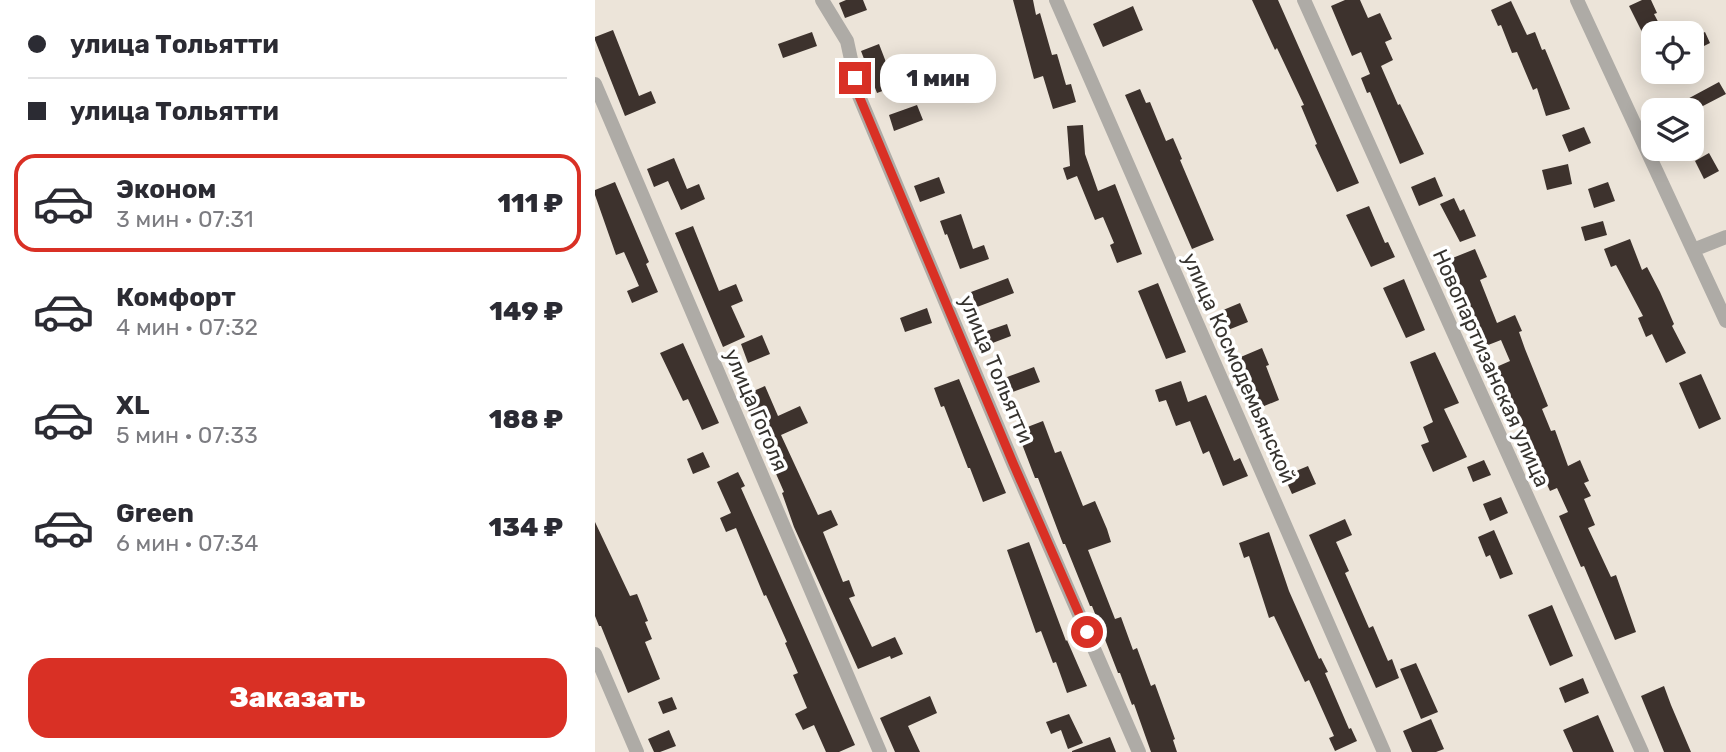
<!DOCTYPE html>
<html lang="ru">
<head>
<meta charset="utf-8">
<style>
  :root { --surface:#fff; --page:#f7f7f7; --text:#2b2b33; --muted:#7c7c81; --line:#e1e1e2; --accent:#d93025 }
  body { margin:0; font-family:Rubik,sans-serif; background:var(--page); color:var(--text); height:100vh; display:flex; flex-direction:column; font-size:26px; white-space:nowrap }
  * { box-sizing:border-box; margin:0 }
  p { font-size:23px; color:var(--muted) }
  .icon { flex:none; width:38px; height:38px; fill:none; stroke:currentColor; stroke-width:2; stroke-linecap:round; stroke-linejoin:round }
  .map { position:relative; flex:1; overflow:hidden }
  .side { display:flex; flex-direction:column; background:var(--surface); width:595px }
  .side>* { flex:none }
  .guide { display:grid; align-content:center; height:154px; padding:0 28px; background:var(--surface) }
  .controls { position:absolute; left:1046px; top:21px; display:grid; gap:14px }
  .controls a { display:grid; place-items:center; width:63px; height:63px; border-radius:14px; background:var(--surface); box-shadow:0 4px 18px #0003; font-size:35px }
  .end { position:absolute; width:32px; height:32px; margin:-16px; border:9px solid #d93025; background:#fff; box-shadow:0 0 0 4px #fff }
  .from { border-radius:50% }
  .bubble { position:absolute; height:49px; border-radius:21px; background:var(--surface); box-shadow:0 4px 18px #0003; font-size:23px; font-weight:800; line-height:49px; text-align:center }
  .guide b { display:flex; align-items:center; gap:24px; height:66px; font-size:26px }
  .guide b+b { border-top:2px solid var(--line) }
  .guide i { width:18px; height:18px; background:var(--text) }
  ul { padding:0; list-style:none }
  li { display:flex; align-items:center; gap:21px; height:98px; margin:0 14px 10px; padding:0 14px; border:4px solid transparent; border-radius:21px }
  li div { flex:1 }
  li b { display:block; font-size:26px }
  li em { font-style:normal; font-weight:800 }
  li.selected { border-color:var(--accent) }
  li>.icon { width:63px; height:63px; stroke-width:1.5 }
  .action { display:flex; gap:14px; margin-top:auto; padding:14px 28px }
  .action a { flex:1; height:80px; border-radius:21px; background:var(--accent); color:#fff; font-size:28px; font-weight:800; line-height:80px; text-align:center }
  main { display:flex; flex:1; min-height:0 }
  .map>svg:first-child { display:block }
  .building { fill:#3d322d }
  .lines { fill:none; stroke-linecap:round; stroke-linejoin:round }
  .minor { stroke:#aeaba6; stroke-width:14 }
  .route { stroke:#d93025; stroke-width:9 }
  .labels { text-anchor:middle; stroke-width:7; stroke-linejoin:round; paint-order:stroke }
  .street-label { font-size:21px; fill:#36332f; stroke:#fff }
</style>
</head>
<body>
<main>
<section class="side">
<div class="guide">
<b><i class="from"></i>улица Тольятти</b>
<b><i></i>улица Тольятти</b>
</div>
<ul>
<li class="selected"><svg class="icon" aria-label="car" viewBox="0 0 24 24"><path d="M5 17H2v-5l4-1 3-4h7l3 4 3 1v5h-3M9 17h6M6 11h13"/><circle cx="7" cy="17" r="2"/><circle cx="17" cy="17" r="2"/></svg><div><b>Эконом</b><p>3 мин · 07:31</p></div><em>111 ₽</em></li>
<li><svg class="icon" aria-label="car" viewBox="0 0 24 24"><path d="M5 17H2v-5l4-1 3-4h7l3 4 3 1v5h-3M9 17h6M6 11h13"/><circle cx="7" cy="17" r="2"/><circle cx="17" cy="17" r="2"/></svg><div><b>Комфорт</b><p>4 мин · 07:32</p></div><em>149 ₽</em></li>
<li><svg class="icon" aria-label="car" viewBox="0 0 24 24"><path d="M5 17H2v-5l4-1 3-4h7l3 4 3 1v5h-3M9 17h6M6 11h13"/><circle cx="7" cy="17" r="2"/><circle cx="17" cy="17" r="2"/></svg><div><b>XL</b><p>5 мин · 07:33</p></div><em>188 ₽</em></li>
<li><svg class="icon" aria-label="car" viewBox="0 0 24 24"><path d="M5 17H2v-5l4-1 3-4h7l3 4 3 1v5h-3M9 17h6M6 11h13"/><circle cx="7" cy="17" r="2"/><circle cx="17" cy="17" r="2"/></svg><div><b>Green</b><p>6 мин · 07:34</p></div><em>134 ₽</em></li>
</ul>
<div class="action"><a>Заказать</a></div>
</section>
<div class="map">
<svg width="1131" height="752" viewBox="0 0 1131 752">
  <rect width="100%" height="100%" fill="#ece4d9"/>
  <path class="building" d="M251 0H268L272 10 250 18 244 3Z
    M418 0H438L441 15 445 13 457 55 462 54 471 85 476 84 481 102 458 109 448 76 439 79Z
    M657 0H683L764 183 742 192 720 145 722 144 706 106 709 105 682 48 680 50Z
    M750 0H765L773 18 785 13 797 39 790 42 798 60 786 66 803 105 805 104 829 154 805 164 775 92 772 93 766 78 775 74 766 52 757 56 736 6Z
    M1047 0H1056L1062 13 1059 14 1069 33H1059V56L1034 6Z
    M916 1 932 35 940 32 947 50 950 49 975 109 951 116 942 88 938 90 922 52 917 53 906 25 903 26 896 10Z
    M538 6 548 30 508 47 498 24Z
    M18 30 44 96 56 91 61 103 30 116 0 40V37Z
    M217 32 222 46 188 58 183 44Z
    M1110 32 1115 43 1097 52V38Z
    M284 44 294 70 311 64 318 80 282 93 266 51Z
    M1124 82 1131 94 1106 107 1108 110H1072Z
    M545 89 551 103 555 102 571 141 578 138 587 159 585 160 619 240 597 249 530 95Z
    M322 105 328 120 299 131 294 115Z
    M488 125 490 154 503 191 520 184 547 254 522 263 515 245 519 243 508 217 500 220 482 176 472 180 468 168 475 166 472 126Z
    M989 127 996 143 974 152 967 135Z
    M1114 153 1124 171 1109 179 1100 161Z
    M79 158 92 189 104 184 110 199 86 210 73 181 59 187 52 169Z
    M973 164 977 184 952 190 947 170Z
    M344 177 350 193 325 202 319 186Z
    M840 177 848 196 824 206 816 187Z
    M20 182 54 262 51 264 63 292 37 303 32 291 44 286 29 252 21 255 0 195V190Z
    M1013 182 1020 201 999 208 993 189Z
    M859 198 865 211 869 209 881 236 865 242 845 204Z
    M774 206 790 243 793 242 800 257 776 267 751 215Z
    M366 214 378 249 389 245 394 259 365 269 352 234 350 235 345 221Z
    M1008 221 1012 235 990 241 986 227Z
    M98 226 124 291 141 284 148 301 136 306 150 337 128 347 80 233Z
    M1035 239 1047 270 1052 267 1065 292 1079 324 1077 326 1091 353 1071 363 1057 334 1051 337 1043 318 1048 316 1021 265 1016 267 1009 249Z
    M880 249 892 277 885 280 902 323 920 315 927 331 924 332 930 349 953 406 947 409 956 431 960 430 973 466 985 460 994 481 989 483 996 496 989 499 1000 525 993 528 1016 577 1021 575 1041 632 1020 640 989 566 986 567 964 516 973 512 962 488 955 491 899 368 915 361 906 340 888 347 850 261Z
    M413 278 419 293 382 307 376 292Z
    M809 279 830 330 811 338 788 288Z
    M563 283 591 352 571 359 543 291Z
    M645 303 653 322 628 332 621 313Z
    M332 308 337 323 310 332 305 318Z
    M412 324 416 336 387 347 383 334Z
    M167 335 175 354 153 363 146 344Z
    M88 343 124 423 107 430 93 399 88 401 65 353Z
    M667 348 674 365 671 366 684 400 662 409 641 359Z
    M840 352 864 403 849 409 872 457 838 472 826 445 834 442 828 427 838 422 815 362Z
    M439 367 445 382 407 396 401 381Z
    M1106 374 1126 419 1104 429 1084 383Z
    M364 379 411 493 388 502 375 468H373L349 406 346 407 339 388Z
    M586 381 593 402 611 395 639 461 645 458 653 476 628 486 614 451 608 454 595 421 581 426 571 400 564 402 560 390Z
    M170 386 183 416 205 406 213 423 186 435 223 515 236 510 243 525 228 532 248 582 254 580 260 596 254 598 277 647 300 637 308 654 296 659 295 656 263 669 199 527 187 493 189 492 147 396Z
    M448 421 460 453 466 451 488 506 500 501 512 529 516 542 493 550 520 619 526 617 538 650 542 648 556 686 560 684 580 739 578 740 582 752H556L539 704 537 705 525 673H523L497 606H495L470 544H468L443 478H440L422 431Z
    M108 452 115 467 98 474 92 459Z
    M889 460 896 475 878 482 872 467Z
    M713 466 721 484 697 494 689 476Z
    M143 472 150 486 146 488 260 745 244 752H231L219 725 208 730 200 714 212 708 198 675 203 673 190 643 192 642 171 595 169 596 141 528 131 532 125 518 136 513 122 482Z
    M906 497 913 513 895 521 888 504Z
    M750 519 757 535 741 542 754 571 750 573 774 628 778 626 793 661 797 659 804 678 781 688 714 535Z
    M0 522 35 596 42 594 53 621 50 622 57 639 50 642 65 679 33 693 6 626H4L0 616Z
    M899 530 918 574 905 579 895 555 891 557 883 537Z
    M674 532 694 591 724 659 726 658 733 672 730 673 754 729 756 728 762 741 740 751 734 738 739 736 714 680 710 682 679 616 674 618 654 556 649 558 644 543Z
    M434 542 471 641 472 640 492 686 472 693 461 662 458 663 446 631 441 633 412 550Z
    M957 605 978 656 955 666 933 615Z
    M821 663 843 712 826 719 805 669Z
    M988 678 994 693 970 703 964 688Z
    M1069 686 1076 705 1096 752H1069L1046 696Z
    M335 696 342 713 313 726 325 752H300L285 718Z
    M77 697 82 709 68 714 63 702Z
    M474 714 488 743 473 749 466 730 456 734 451 722Z
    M1003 715 1019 752H978L968 730Z
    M836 719 849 749 841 752H817L808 731Z
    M74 730 81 746 65 752H59L53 739Z
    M515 737 521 752H477V751Z"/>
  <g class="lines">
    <path class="minor" d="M227 0 252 41 264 96 418 463 544 752
      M461 0 789 752
      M709 0 1047 752
      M982 0 1131 321
      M0 84 285 752
      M1098 250 1131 237
      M0 654 42 752"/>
  </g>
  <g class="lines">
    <path class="route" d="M260 78 264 96 418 463 492 632"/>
  </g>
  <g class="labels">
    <g class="street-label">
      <text transform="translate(644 368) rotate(66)" y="7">улица Космодемьянской</text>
      <text transform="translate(896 368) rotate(66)" y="7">Новопартизанская улица</text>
      <text transform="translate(401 369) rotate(67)" y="7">улица Тольятти</text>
      <text transform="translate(161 410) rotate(67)" y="7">улица Гоголя</text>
    </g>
  </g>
</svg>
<div class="controls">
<a><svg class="icon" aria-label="locate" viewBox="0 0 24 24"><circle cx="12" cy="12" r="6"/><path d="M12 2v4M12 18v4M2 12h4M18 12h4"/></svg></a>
<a><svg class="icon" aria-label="layers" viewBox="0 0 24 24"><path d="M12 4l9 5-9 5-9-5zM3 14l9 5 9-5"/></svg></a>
</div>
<i class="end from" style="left:492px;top:632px"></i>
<i class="end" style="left:260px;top:78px"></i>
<div class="bubble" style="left:285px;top:54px;width:116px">1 мин</div>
</div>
</main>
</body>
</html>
